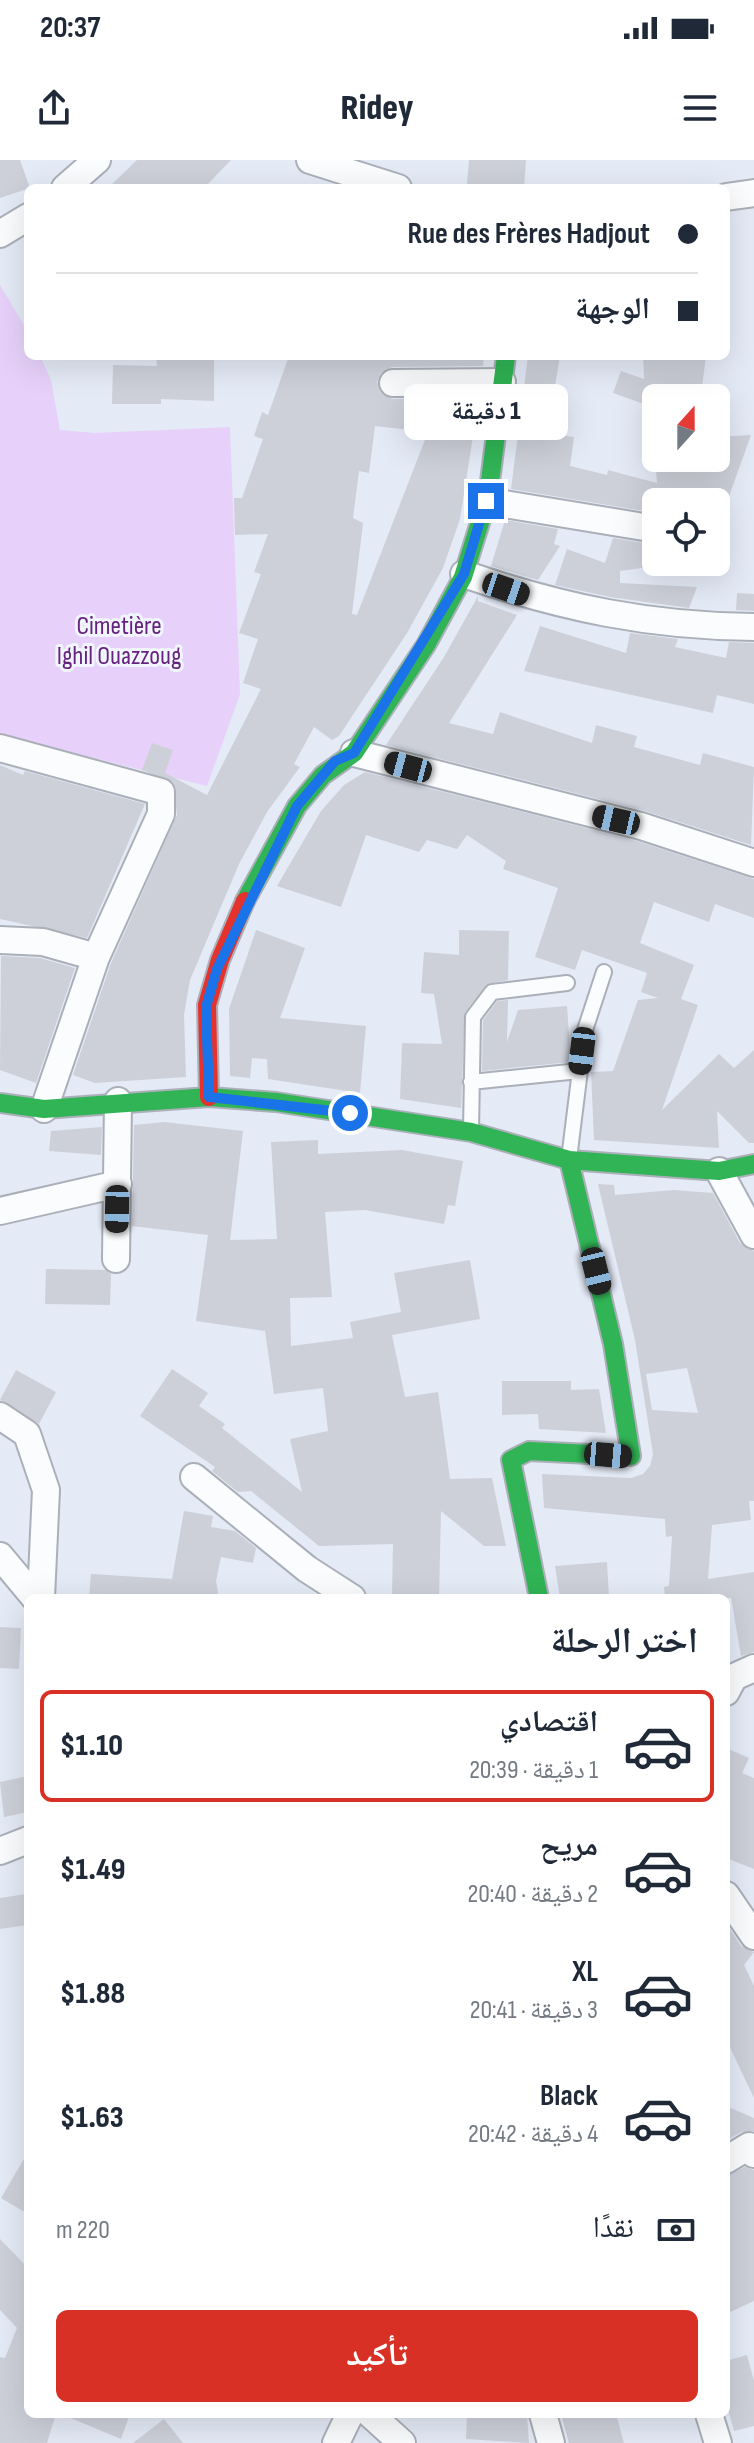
<!DOCTYPE html>
<html lang="ar">
<head>
<meta charset="utf-8">
<style>
  :root { --surface:#fff; --page:#f6f6f7; --text:#1f2937; --muted:#747a83; --line:#e0e1e3; --accent:#d93025 }
  body { margin:0; font-family:"Sofia Sans Condensed","Noto Naskh Arabic",sans-serif; background:var(--page); color:var(--text); direction:rtl; height:100vh; display:flex; flex-direction:column; font-size:30px; white-space:nowrap }
  * { box-sizing:border-box; margin:0 }
  p { font-size:26px; color:var(--muted) }
  .icon { flex:none; width:44px; height:44px; fill:none; stroke:currentColor; stroke-width:2; stroke-linecap:round; stroke-linejoin:round }
  .map { position:relative; flex:1; overflow:hidden; direction:ltr }
  .sheet { position:absolute; left:24px; top:1434px; width:706px; height:824px; display:flex; flex-direction:column; background:var(--surface); border-radius:12px; box-shadow:0 8px 32px #0002; direction:rtl }
  .sheet>* { flex:none }
  .top-card { position:absolute; left:24px; top:24px; width:706px; height:176px; border-radius:12px; box-shadow:0 8px 32px #0002; direction:rtl; display:grid; align-content:center; height:176px; padding:0 32px; background:var(--surface) }
  .needle { width:52px; rotate:21deg }
  .buttons { position:absolute; left:642px; top:224px; display:grid; gap:16px }
  .buttons a { display:grid; place-items:center; width:88px; height:88px; border-radius:12px; background:var(--surface); box-shadow:0 8px 32px #0002; font-size:40px }
  .end { position:absolute; width:36px; height:36px; margin:-18px; border:10px solid #1a73e8; background:#fff; box-shadow:0 0 0 4px #fff }
  .from { border-radius:50% }
  .bubble { position:absolute; height:56px; border-radius:12px; background:var(--surface); box-shadow:0 8px 32px #0002; font-size:26px; font-weight:800; line-height:56px; text-align:center; direction:rtl }
  .car { position:absolute; width:24px; height:48px; margin:-24px -12px; border-radius:10px; box-shadow:0 0 6px 2px #0007; background:linear-gradient(#222 24%,#8ab4d8 0 40%,#222 0 76%,#8ab4d8 0 86%,#222 0) }
  .top-card b { display:flex; align-items:center; gap:28px; height:76px; font-size:30px }
  .top-card b+b { border-top:2px solid var(--line) }
  .top-card i { width:20px; height:20px; background:var(--text) }
  ul { padding:0; list-style:none }
  li { display:flex; align-items:center; gap:24px; height:112px; margin:0 16px 12px; padding:0 16px; border:4px solid transparent; border-radius:12px }
  li div { flex:1 }
  li b { display:block; font-size:30px }
  li em { font-style:normal; font-weight:800 }
  li.selected { border-color:var(--accent) }
  li>.icon { width:72px; height:72px; stroke-width:1.5 }
  h2 { padding:0 32px; font-size:36px; line-height:96px }
  .pay { display:flex; align-items:center; gap:20px; height:88px; padding:0 32px; font-size:30px }
  .pay p { margin-inline-start:auto }
  .primary-button { display:flex; gap:16px; margin-top:auto; padding:16px 32px }
  .primary-button a { flex:1; height:92px; border-radius:12px; background:var(--accent); color:#fff; font-size:32px; font-weight:800; line-height:92px; text-align:center }
  .status { display:flex; justify-content:space-between; align-items:center; height:56px; padding:0 40px; background:var(--surface); direction:ltr }
  .status svg { height:22px; fill:currentColor }
  header { display:flex; justify-content:space-between; align-items:center; height:104px; padding:0 32px; background:var(--surface); font-size:36px; font-weight:800 }
  .map>svg:first-child { display:block }
  .green { fill:#e7d1fa }
  .building { fill:#cdd0d9; fill-rule:evenodd }
  .lines { fill:none; stroke-linecap:round; stroke-linejoin:round }
  .lane-casing { stroke:#aaafb8; stroke-width:18 }
  .street-casing { stroke:#aaafb8; stroke-width:30 }
  .fast-casing { stroke:#aaafb8; stroke-width:22 }
  .jam-casing { stroke:#aaafb8; stroke-width:22 }
  .lane { stroke:#fbfcfe; stroke-width:14 }
  .street { stroke:#fbfcfe; stroke-width:26 }
  .fast { stroke:#30b455; stroke-width:18 }
  .jam { stroke:#e5322d; stroke-width:18 }
  .route { stroke:#1a73e8; stroke-width:10 }
  .labels { text-anchor:middle; stroke-width:6; stroke-linejoin:round; paint-order:stroke }
  .park-label { font-size:26px; fill:#66237e; stroke:#f1f5fe }
</style>
</head>
<body>
<div class="status"><b>20:37</b><svg viewBox="0 0 49 12"><path d="M0 12V9h3v3zM5 12V6h3v6zM10 12V3h3v9zM15 12V0h3v12zM26 1h20v11H26zM47 4h2v5h-2z"/></svg></div>
<header><svg class="icon" aria-label="menu" viewBox="0 0 24 24"><path d="M4 6h16M4 12h16M4 18h16"/></svg>Ridey<svg class="icon" aria-label="share" viewBox="0 0 24 24"><path d="M12 15V3M7 8l5-5 5 5M5 13v7h14v-7"/></svg></header>
<div class="map">
<svg width="754" height="2283" viewBox="0 0 754 2283">
  <rect width="100%" height="100%" fill="#e4eaf6"/>
  <path class="green" d="M0 125 28 172V196H40L51 220 60 270 95 273 230 267 240 534 207 626 0 575Z"/>
  <path class="building" d="M0 0H20L30 28 0 38Z
    M137 0H231L204 28H108Z
    M469 0H526L524 28 467 24Z
    M156 196H214V241L161 239V244H112L113 205 157 206Z
    M289 196H484L483 206 392 207 380 214 377 222 380 232 392 239 479 238 460 359 443 408 407 473 339 576 332 580 314 567 294 604 300 607 267 652 239 704 190 820 184 855 186 917 95 923 73 915 111 803 177 655 173 622 142 610 152 583 173 590 165 613 207 635 261 529 243 523 258 479 239 473 261 414 254 412 268 374 235 375 234 338H242L263 279 254 276 262 252 268 255ZM375 266 428 272 357 455 352 454 363 363 353 358 359 311 369 313Z
    M528 196H560L554 232 564 234 558 275 574 277 570 306 607 315 608 310 657 323 655 298H716V277L751 275 727 342H656V353L511 329Z
    M643 196H706L701 235 649 228 644 244 613 233 621 211 644 219Z
    M505 360 558 369 554 384 560 386 538 420 491 406Z
    M613 378 656 385V406L620 411V423L697 427 689 448 610 437 555 425 567 389 605 403Z
    M737 433 754 434V451L736 450Z
    M478 436V441L517 455 449 563 493 574 500 552 592 583 596 565 637 576 634 587 700 605 703 593 754 607 751 685 645 651 386 585 444 497Z
    M540 466 626 493 630 473 678 479 675 487 726 498 729 482 754 483V544L717 535 713 553 524 511Z
    M0 605 23 615 25 611 145 644 87 778 0 759Z
    M365 612 637 681 754 719V758L715 744 709 762 654 742 640 783 694 805 681 839 698 845 662 950 719 894 734 908 754 890V983H749L717 951 719 988 594 980 591 912 613 911 638 840 658 838 641 832 647 813 582 790 575 810 535 797 558 728 503 709 506 701 467 675 457 689 427 680 419 692 366 675 341 747 277 726 321 651 344 625Z
    M256 770 305 788 280 858 366 866 360 933 268 919 267 899 252 898 250 918 230 916 229 849Z
    M459 770 509 771 508 820 487 824 465 852 461 948 400 939 402 883 442 884 434 834 421 833 424 792 459 795Z
    M1 796 40 798 75 808 36 923 0 910Z
    M508 840 507 882 518 850 567 846 571 902 482 911 483 860 497 841Z
    M164 962 243 971 230 1080 277 1079 271 982 318 980V994L402 990 463 1001 455 1046 448 1045 444 1064 365 1050 325 1052 332 1137 290 1138 291 1186 353 1178 350 1162 401 1152 394 1113 470 1100 480 1159 392 1175 405 1237 438 1232 450 1319 492 1318 506 1386H484L441 1351 439 1438 392 1437 393 1384 319 1386 251 1331 238 1332 212 1311 215 1307 140 1256 172 1209 208 1233 199 1246 225 1264 222 1268 302 1332 290 1279 328 1271 323 1228 274 1234 265 1171 196 1161 208 1075 132 1066 134 965Z
    M102 967 101 995 49 991 51 971Z
    M598 1024 614 1025 615 1035 674 1030 713 1033 740 1083 754 1091V1341H749L751 1360 712 1365 708 1419 754 1412V1492L741 1496 731 1438H665L664 1427 669 1426 672 1376 666 1377 665 1359 544 1348 542 1314 631 1318 643 1314 650 1306 653 1294 635 1180ZM687 1208 698 1253 652 1250 646 1214Z
    M46 1109 106 1110 111 1114 110 1145 45 1144Z
    M16 1210 56 1232 39 1264 0 1240Z
    M502 1221H571V1230L599 1229 606 1273 539 1269 538 1254 502 1255Z
    M184 1351 213 1356 211 1367 235 1371 256 1388 253 1403 221 1397 216 1421 219 1438H89L91 1414 172 1419Z
    M607 1402 609 1438H560L555 1406Z
    M0 1467 21 1468 19 1509 0 1508Z
    M726 1588 749 1598 742 1613 754 1618V1709L726 1698Z
    M28 1616V1652L4 1657 0 1622Z
    M26 1734 28 1765 0 1769V1738Z
    M726 1763 741 1786 754 1792 744 1805 754 1826V1938L726 1879Z
    M726 1946 754 1958V1971L741 1972 726 1981Z
    M28 1992V2054L1 2038Z
    M745 2007 754 2010V2141L726 2154V2016Z
    M0 2079 28 2108V2254H56L47 2283H0V2197L5 2198 17 2168 0 2150Z
    M747 2195 754 2221V2266L734 2271 726 2242V2201Z
    M61 2254H130L121 2279Z
    M467 2254H527L529 2283 466 2279Z
    M561 2254H616L624 2283H569Z
    M164 2259 183 2283H133Z"/>
  <g class="lines">
    <g class="lane-casing">
      <path id="lane" d="M471 922 579 911
        M471 971 473 857 492 832 567 823
        M569 999 585 870 604 812"/>
    </g>
    <g class="street-casing">
      <path id="street" d="M310 0 398 28
        M65 28 97 0
        M726 37 754 33
        M0 74 28 57
        M393 223 502 222
        M486 341 656 369
        M464 414C563 448 649 466 754 467
        M0 588 161 632V654L96 797 44 949
        M354 593 641 666 754 703
        M0 780 43 782 96 797
        M719 1011 754 1075
        M0 1051 118 1024
        M116 1099 118 941
        M0 1256 27 1274 46 1330 41 1438
        M194 1317 307 1409 352 1438
        M0 1396 35 1438
        M726 1532 734 1517 754 1508
        M0 1691 28 1680
        M726 1735 754 1776
        M726 2000 749 1986 754 1994
        M370 2254 402 2283
        M543 2254 551 2283
        M709 2254 718 2283
        M336 2283 350 2254"/>
    </g>
    <g class="fast-casing">
      <path id="fast" d="M245 741 297 646 323 615 354 593 426 485 463 417 488 337 506 196
        M0 943 44 949 209 937 276 942 471 972 569 1000 719 1011 754 1004
        M539 1438 511 1300 529 1291 631 1296 613 1184 569 1000"/>
    </g>
    <g class="jam-casing">
      <path id="jam" d="M209 937 207 845 220 800 245 741"/>
    </g>
    <use href="#lane" class="lane"/>
    <use href="#street" class="street"/>
    <use href="#fast" class="fast"/>
    <use href="#jam" class="jam"/>
  </g>
  <g class="lines">
    <path class="route" d="M350 953 209 937 206 847 217 809 297 646 335 601 354 593 464 414 486 341"/>
  </g>
  <g class="labels">
    <g class="park-label">
      <text x="119" y="474">Cimetière<tspan x="119" dy="30">Ighil Ouazzoug</tspan></text>
    </g>
  </g>
</svg>
<div class="buttons">
<a><svg class="needle" viewBox="-14 -14 28 28"><path d="M0-13l5 13h-10z" fill="#e53935"/><path d="M0 13l5-13h-10z" fill="#747a83"/></svg></a>
<a><svg class="icon" aria-label="locate" viewBox="0 0 24 24"><circle cx="12" cy="12" r="6"/><path d="M12 2v4M12 18v4M2 12h4M18 12h4"/></svg></a>
</div>
<i class="end from" style="left:350px;top:953px"></i>
<i class="end" style="left:486px;top:341px"></i>
<div class="bubble" style="left:404px;top:224px;width:164px">1 دقيقة</div>
<i class="car" style="left:506px;top:429px;rotate:109deg"></i>
<i class="car" style="left:408px;top:607px;rotate:285deg"></i>
<i class="car" style="left:616px;top:660px;rotate:283deg"></i>
<i class="car" style="left:582px;top:891px;rotate:187deg"></i>
<i class="car" style="left:117px;top:1049px;rotate:181deg"></i>
<i class="car" style="left:596px;top:1111px;rotate:166deg"></i>
<i class="car" style="left:608px;top:1295px;rotate:95deg"></i>
<div class="top-card">
<b><i class="from"></i>Rue des Frères Hadjout</b>
<b><i></i>الوجهة</b>
</div>
<section class="sheet">
<h2>اختر الرحلة</h2>
<ul>
<li class="selected"><svg class="icon" aria-label="car" viewBox="0 0 24 24"><path d="M5 17H2v-5l4-1 3-4h7l3 4 3 1v5h-3M9 17h6M6 11h13"/><circle cx="7" cy="17" r="2"/><circle cx="17" cy="17" r="2"/></svg><div><b>اقتصادي</b><p>1 دقيقة · 20:39</p></div><em>$1.10</em></li>
<li><svg class="icon" aria-label="car" viewBox="0 0 24 24"><path d="M5 17H2v-5l4-1 3-4h7l3 4 3 1v5h-3M9 17h6M6 11h13"/><circle cx="7" cy="17" r="2"/><circle cx="17" cy="17" r="2"/></svg><div><b>مريح</b><p>2 دقيقة · 20:40</p></div><em>$1.49</em></li>
<li><svg class="icon" aria-label="car" viewBox="0 0 24 24"><path d="M5 17H2v-5l4-1 3-4h7l3 4 3 1v5h-3M9 17h6M6 11h13"/><circle cx="7" cy="17" r="2"/><circle cx="17" cy="17" r="2"/></svg><div><b>XL</b><p>3 دقيقة · 20:41</p></div><em>$1.88</em></li>
<li><svg class="icon" aria-label="car" viewBox="0 0 24 24"><path d="M5 17H2v-5l4-1 3-4h7l3 4 3 1v5h-3M9 17h6M6 11h13"/><circle cx="7" cy="17" r="2"/><circle cx="17" cy="17" r="2"/></svg><div><b>Black</b><p>4 دقيقة · 20:42</p></div><em>$1.63</em></li>
</ul>
<div class="pay"><svg class="icon" aria-label="cash" viewBox="0 0 24 24"><path d="M3 7h18v10H3z"/><circle cx="12" cy="12" r="2"/></svg>نقدًا<p>220 m</p></div>
<div class="primary-button"><a>تأكيد</a></div>
</section>
</div>
</body>
</html>
